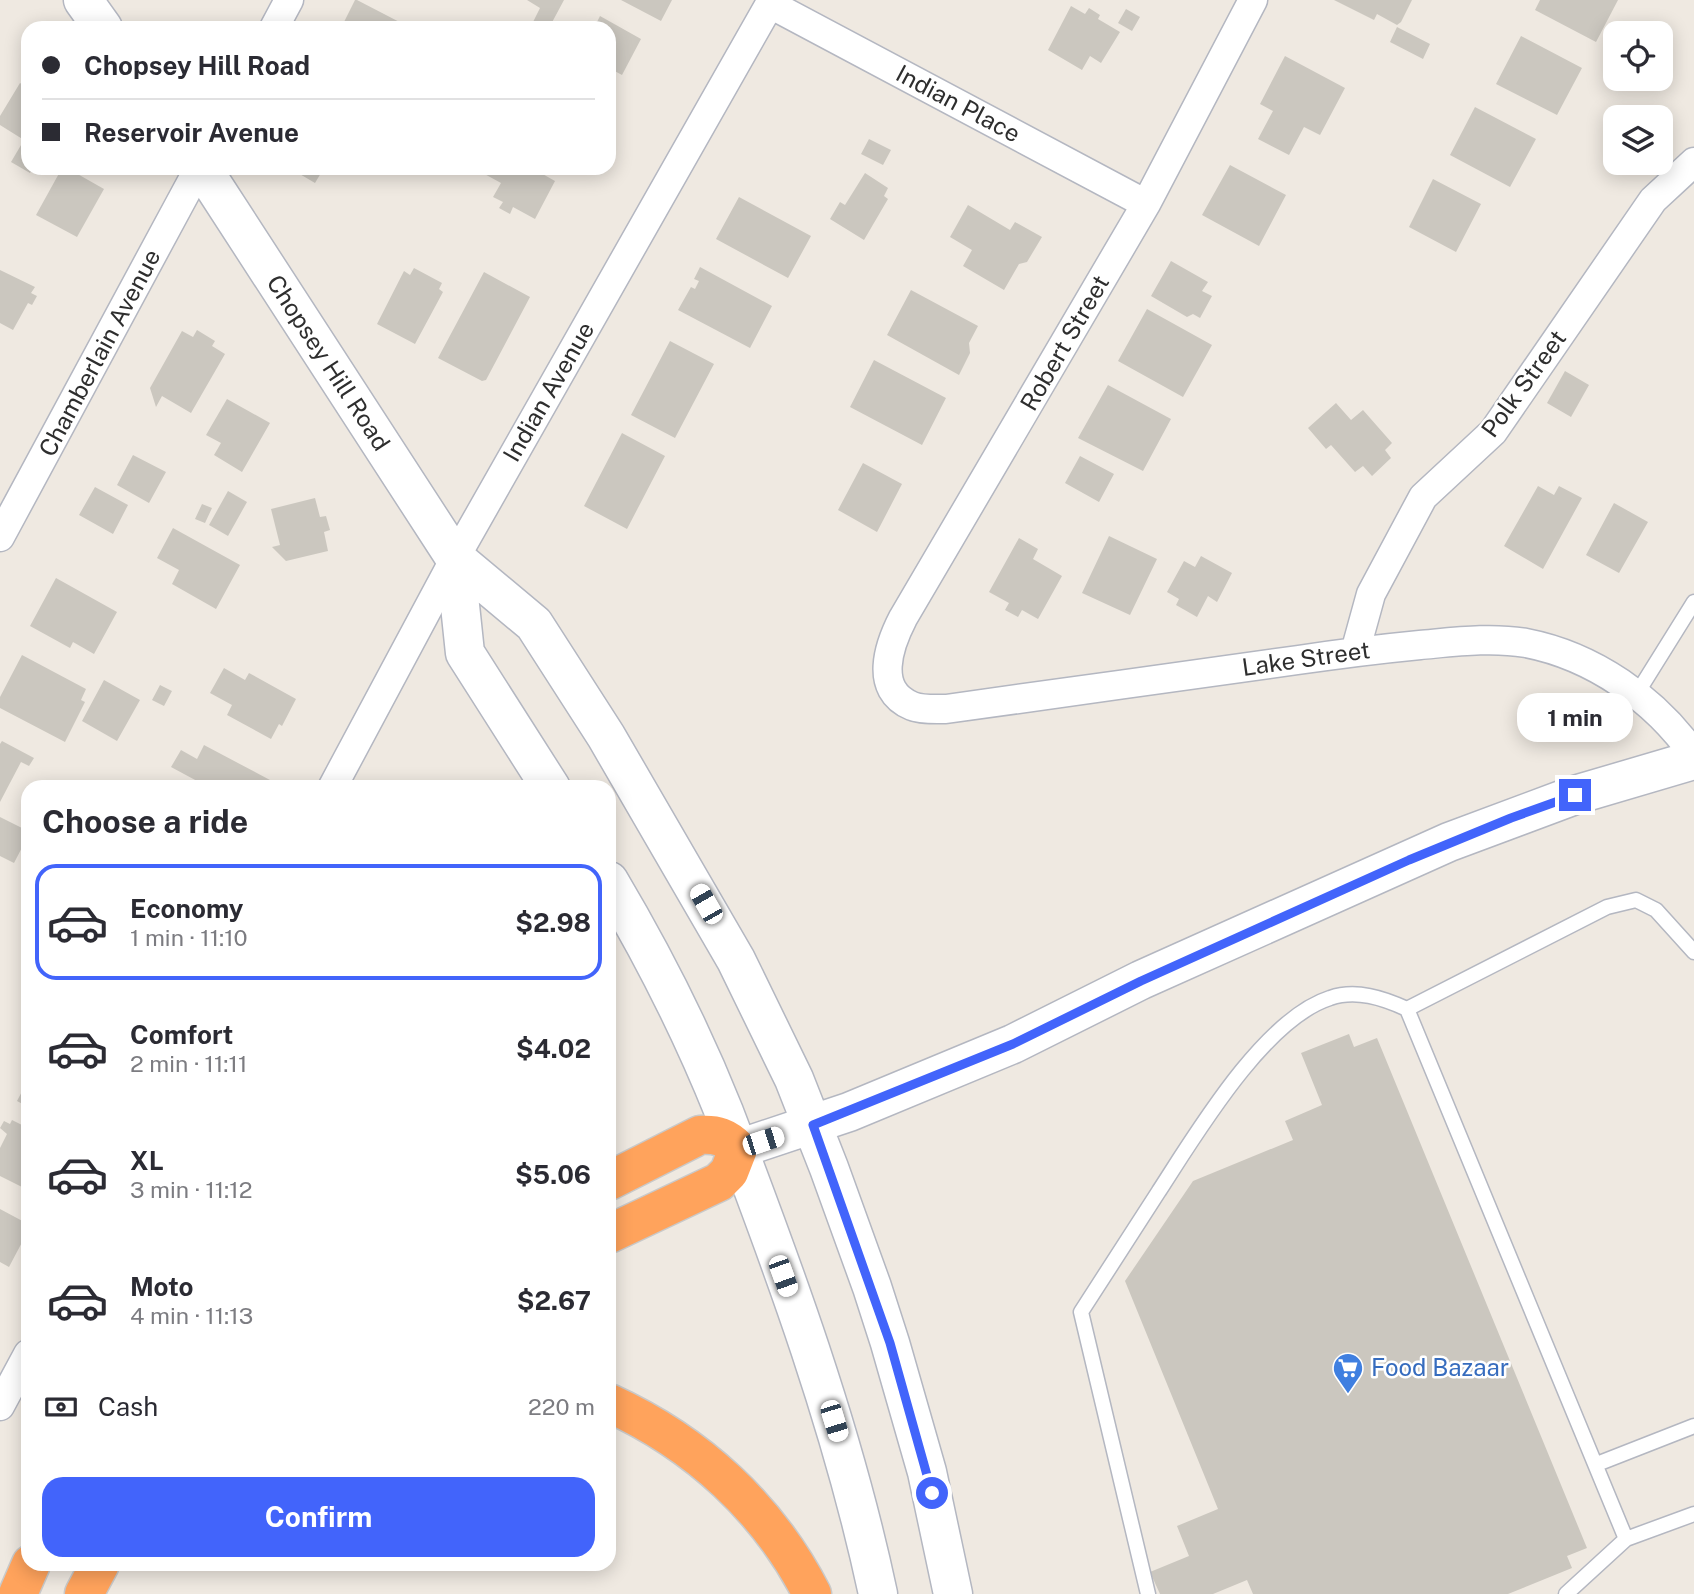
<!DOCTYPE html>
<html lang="en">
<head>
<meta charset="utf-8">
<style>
  :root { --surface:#fff; --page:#f2f2f3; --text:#2b2b33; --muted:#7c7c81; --line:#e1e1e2; --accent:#4264fb }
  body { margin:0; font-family:"Public Sans",sans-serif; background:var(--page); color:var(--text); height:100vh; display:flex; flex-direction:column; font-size:26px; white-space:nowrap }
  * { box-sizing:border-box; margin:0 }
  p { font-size:23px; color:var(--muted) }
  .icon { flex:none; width:38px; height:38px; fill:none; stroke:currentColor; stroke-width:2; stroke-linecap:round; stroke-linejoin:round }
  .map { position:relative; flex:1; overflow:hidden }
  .drawer { position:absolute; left:21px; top:780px; width:595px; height:791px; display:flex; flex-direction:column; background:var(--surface); border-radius:21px; box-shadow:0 4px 18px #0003 }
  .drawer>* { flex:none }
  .hud { position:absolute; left:21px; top:21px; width:595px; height:154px; border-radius:21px; box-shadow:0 4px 18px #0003; display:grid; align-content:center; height:154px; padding:0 21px; background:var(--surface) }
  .tools { position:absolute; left:1603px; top:21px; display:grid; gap:14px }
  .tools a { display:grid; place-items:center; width:70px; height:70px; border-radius:14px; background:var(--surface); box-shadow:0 4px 18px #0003; font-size:35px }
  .end { position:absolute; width:32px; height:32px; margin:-16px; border:9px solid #4264fb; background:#fff; box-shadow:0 0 0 4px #fff }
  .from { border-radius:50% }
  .bubble { position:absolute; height:49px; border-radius:21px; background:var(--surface); box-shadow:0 4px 18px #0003; font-size:23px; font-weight:700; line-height:49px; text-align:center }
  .car { position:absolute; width:21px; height:42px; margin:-21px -10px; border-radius:9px; box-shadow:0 0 5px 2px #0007; background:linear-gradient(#fff 24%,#345 0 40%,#fff 0 76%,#345 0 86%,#fff 0) }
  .hud b { display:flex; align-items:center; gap:24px; height:66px; font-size:26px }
  .hud b+b { border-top:2px solid var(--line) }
  .hud i { width:18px; height:18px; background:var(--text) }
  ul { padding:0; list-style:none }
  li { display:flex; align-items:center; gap:21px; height:116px; margin:0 14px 10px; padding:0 7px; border:4px solid transparent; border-radius:21px }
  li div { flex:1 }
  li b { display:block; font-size:26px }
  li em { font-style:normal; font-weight:700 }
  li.current { border-color:var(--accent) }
  li>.icon { width:63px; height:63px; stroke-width:1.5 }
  h2 { padding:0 21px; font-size:32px; line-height:84px }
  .pay { display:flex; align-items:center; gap:18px; height:77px; padding:0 21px; font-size:26px }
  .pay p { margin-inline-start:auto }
  .action { display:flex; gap:14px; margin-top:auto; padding:14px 21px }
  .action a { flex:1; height:80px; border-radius:21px; background:var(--accent); color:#fff; font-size:28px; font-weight:700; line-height:80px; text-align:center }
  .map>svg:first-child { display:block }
  .building { fill:#cbc7bf }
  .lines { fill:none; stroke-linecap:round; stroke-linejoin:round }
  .lane-casing { stroke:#b4b7c1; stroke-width:17 }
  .street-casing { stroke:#b4b7c1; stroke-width:31 }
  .secondary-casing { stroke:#b4b7c1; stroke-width:41 }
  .highway-casing { stroke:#c9c9c9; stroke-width:41 }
  .lane { stroke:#fff; stroke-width:14 }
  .street { stroke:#fff; stroke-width:28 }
  .secondary { stroke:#fff; stroke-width:38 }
  .highway { stroke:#ffa35c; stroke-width:38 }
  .route { stroke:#4264fb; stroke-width:9 }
  .labels { text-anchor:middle; stroke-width:5; stroke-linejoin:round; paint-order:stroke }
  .street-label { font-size:24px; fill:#2e2e2e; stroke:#fff }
  .shop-label { font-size:24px; fill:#366cbe; stroke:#fff; text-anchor:start }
</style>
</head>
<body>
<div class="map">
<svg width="1694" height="1594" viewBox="0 0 1694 1594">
  <rect width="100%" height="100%" fill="#efe9e1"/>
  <path class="building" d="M355 0H357L411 28H350L351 26 344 22Z
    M527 0H564L549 28 533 22 540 8Z
    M621 0H672L661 21Z
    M1334 0H1412L1401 22 1397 25 1377 14 1374 20Z
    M1540 0H1618L1596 42 1535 10Z
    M1071 6 1085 14 1089 8 1100 15 1098 19 1120 32 1101 63 1090 56 1082 70 1048 50Z
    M1126 9 1140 17 1132 31 1118 23Z
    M600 16 641 39 622 75 609 68V28H594Z
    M1397 27 1430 44 1423 59 1390 42Z
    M1521 36 1582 68 1557 115 1496 84Z
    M1285 56 1345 88 1320 135 1304 127 1289 155 1258 139 1273 111 1260 104Z
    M20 83 28 88V168H33L30 173 11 162 24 140 0 125V116Z
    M1475 107 1536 139 1510 187 1450 155Z
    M869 139 891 150 883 165 861 154Z
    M1230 165 1286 195 1259 246 1202 215Z
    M62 168H67L104 189 77 237 36 215Z
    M301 168H324L315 183 298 173Z
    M481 168H532L555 181 535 219 513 207 510 214 499 208 503 202 493 197 501 183 479 171Z
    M865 173 888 188 884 196 888 199 864 240 830 219 840 202 845 205Z
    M1433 179 1481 204 1456 252 1409 227Z
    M739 197 811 236 788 278 716 239Z
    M968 205 1010 230 1015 222 1042 237 1027 262 1019 264 1004 290 963 266 972 250 950 237Z
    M1171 261 1208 282 1202 291 1212 296 1200 318 1193 314 1187 317 1151 296Z
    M700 267 772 306 750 348 678 310 691 287 695 289 699 281 694 279Z
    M414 268 442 283 439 289 443 292 415 344 377 324 404 271 410 275Z
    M0 270 35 287 31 293 37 296 32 305 28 303 13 330 0 323Z
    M484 272 530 297 486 380 482 381 438 358Z
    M911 290 978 326 969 343 970 353 959 375 887 335Z
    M1147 309 1212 345 1183 397 1118 361Z
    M197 330 215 341 212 346 225 354 191 413 162 396 156 407 150 388 182 331 193 337Z
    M670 341 714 364 675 438 631 415Z
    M874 360 946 398 922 445 850 407Z
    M1565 371 1589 385 1571 417 1547 403Z
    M1108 385 1171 419 1143 471 1078 438Z
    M227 399 270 423 242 472 214 455 221 443 206 435Z
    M1336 403 1351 420 1363 410 1392 443 1385 450 1391 458 1372 476 1363 466 1355 472 1331 445 1326 449 1308 428Z
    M622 433 665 456 627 529 584 506Z
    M133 455 166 472 149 503 117 485Z
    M1080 456 1114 474 1099 502 1065 483Z
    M863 463 902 484 877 532 838 510Z
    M1538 486 1554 495 1559 486 1582 498 1543 569 1504 546Z
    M95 487 128 505 113 534 79 515Z
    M228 491 247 502 228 536 209 525Z
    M315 498 320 517 326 516 330 530 324 532 328 551 286 561 272 547 280 545 271 509Z
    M1614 503 1648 522 1619 573 1586 555Z
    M202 504 212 508 205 523 195 519Z
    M173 528 240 565 216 609 172 584 179 570 157 558Z
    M1109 536 1157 559 1130 615 1082 593Z
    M1019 538 1038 549 1033 559 1062 576 1038 619 1022 610 1018 617 1005 610 1009 603 989 592Z
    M1201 556 1232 573 1217 602 1208 596 1197 617 1176 605 1179 599 1167 592 1184 561 1195 567Z
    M56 578 117 612 94 654 73 642 70 648 30 626Z
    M22 655 86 689 81 700 85 702 65 742 0 708V697Z
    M224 668 245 680 249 673 296 699 282 726 279 724 271 739 227 715 232 705 210 693Z
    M104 680 140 700 117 741 82 721Z
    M160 685 172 691 164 706 152 700Z
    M2 741 34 758 29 766 21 762 0 802V744Z
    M204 745 270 780 266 788H210L171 767 181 750 197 759Z
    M0 817 28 831V836L14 863 0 856Z
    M1349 1034 1354 1047 1377 1038 1587 1548 1567 1556 1572 1568 1508 1594H1253L1247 1580 1213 1594H1160L1150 1572 1189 1556 1177 1526 1218 1509 1125 1281 1193 1181 1293 1140 1285 1121 1322 1105 1301 1053Z
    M28 1080V1107L17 1101Z
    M12 1120 28 1128 26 1189 0 1176V1148L7 1134 0 1128 4 1121 10 1124Z
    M0 1209 28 1224V1231L9 1267 0 1262Z"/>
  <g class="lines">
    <g class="lane-casing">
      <path id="lane" d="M1636 695 1694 602
        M1694 952 1656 910 1636 900 1607 907 1407 1009 1626 1539 1694 1514
        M1597 1464 1694 1426
        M1148 1594 1081 1312C1107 1271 1133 1231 1159 1191 1196 1134 1264 1019 1330 998 1356 989 1383 998 1407 1009
        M1566 1594 1626 1539"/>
    </g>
    <g class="street-casing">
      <path id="street" d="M1253 0 1146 204 903 618C889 645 873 690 912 706 922 710 935 709 946 709 1063 693 1181 676 1298 660 1339 654 1379 649 1420 645 1454 642 1491 637 1526 643 1593 656 1655 699 1694 755
        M770 4 1146 204
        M274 28 289 0
        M0 537 199 168
        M1355 652 1371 594 1423 497 1493 432 1653 200 1694 162
        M332 788 455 558 772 0
        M0 1406 28 1354"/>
    </g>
    <g class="secondary-casing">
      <path id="secondary" d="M83 0 103 28
        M202 168 455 558 534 624 606 736 736 960 794 1079 829 1168 872 1287 890 1343 927 1472 953 1594
        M455 558 465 653 551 788
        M609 881C653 955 692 1032 724 1112 784 1269 843 1429 878 1594
        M738 1149 849 1112 1013 1044 1141 980 1449 842 1575 795 1694 760"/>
    </g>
    <g class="highway-casing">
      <path id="highway" d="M609 1181 700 1135C717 1134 726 1137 738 1149L729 1172 719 1182 609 1234
        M609 1403C697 1443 768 1508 812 1594
        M18 1594 31 1564
        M84 1594 100 1564"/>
    </g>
    <use href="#lane" class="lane"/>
    <use href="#street" class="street"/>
    <use href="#secondary" class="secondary"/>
    <use href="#highway" class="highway"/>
  </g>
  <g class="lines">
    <path class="route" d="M932 1493 890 1343 813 1125 1013 1044 1141 981 1409 860 1511 818 1575 795"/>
  </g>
  <defs>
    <g id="supermarket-pin" transform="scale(1.575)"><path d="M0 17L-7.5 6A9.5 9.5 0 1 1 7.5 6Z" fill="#3f7fe0" stroke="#fff"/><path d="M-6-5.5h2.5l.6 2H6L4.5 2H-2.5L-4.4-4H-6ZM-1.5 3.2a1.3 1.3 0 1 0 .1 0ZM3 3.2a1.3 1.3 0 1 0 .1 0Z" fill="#fff"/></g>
  </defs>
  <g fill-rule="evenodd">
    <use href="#supermarket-pin" x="1348" y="1368"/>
  </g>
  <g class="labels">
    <g class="street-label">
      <text transform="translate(958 104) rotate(28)" y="8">Indian Place</text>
      <text transform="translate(1065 343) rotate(-60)" y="8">Robert Street</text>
      <text transform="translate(100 353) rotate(-62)" y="8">Chamberlain Avenue</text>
      <text transform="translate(328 363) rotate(57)" y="8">Chopsey Hill Road</text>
      <text transform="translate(1524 384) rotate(-54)" y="8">Polk Street</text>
      <text transform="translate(549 392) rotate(-60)" y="8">Indian Avenue</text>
      <text transform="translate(1306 659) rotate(-8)" y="8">Lake Street</text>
    </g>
    <g class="shop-label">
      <text x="1371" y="1376">Food Bazaar</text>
    </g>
  </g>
</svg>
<div class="tools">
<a><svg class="icon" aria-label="locate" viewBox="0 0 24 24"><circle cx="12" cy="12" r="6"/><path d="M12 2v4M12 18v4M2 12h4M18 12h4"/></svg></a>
<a><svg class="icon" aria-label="layers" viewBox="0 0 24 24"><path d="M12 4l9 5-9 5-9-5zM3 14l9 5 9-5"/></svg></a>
</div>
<i class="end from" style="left:932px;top:1493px"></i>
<i class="end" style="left:1575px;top:795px"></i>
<div class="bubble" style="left:1517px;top:693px;width:116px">1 min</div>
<i class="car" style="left:706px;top:904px;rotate:330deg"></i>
<i class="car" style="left:763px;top:1141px;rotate:72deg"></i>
<i class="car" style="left:783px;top:1276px;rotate:160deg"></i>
<i class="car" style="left:834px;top:1421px;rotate:163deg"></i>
<div class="hud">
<b><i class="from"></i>Chopsey Hill Road</b>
<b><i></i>Reservoir Avenue</b>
</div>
<section class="drawer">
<h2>Choose a ride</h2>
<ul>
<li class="current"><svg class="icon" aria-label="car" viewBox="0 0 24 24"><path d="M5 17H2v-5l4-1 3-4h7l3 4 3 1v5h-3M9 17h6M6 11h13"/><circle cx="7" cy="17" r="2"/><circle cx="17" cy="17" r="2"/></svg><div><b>Economy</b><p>1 min · 11:10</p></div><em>$2.98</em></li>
<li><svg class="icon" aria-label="car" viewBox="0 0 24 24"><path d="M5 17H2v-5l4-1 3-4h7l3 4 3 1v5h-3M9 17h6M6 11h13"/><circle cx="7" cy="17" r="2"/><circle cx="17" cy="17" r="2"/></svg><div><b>Comfort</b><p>2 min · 11:11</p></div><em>$4.02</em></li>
<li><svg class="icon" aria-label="car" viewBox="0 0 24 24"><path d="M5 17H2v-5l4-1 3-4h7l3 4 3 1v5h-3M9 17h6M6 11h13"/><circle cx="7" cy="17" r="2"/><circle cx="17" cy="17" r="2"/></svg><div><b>XL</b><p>3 min · 11:12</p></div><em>$5.06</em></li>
<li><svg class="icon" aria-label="car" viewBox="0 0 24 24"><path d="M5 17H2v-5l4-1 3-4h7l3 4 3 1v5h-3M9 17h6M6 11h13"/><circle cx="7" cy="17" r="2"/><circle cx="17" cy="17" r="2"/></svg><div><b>Moto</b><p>4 min · 11:13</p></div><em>$2.67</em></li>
</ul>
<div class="pay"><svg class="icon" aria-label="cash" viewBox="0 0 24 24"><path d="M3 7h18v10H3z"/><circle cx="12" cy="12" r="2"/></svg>Cash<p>220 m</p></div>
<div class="action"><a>Confirm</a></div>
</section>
</div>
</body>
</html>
